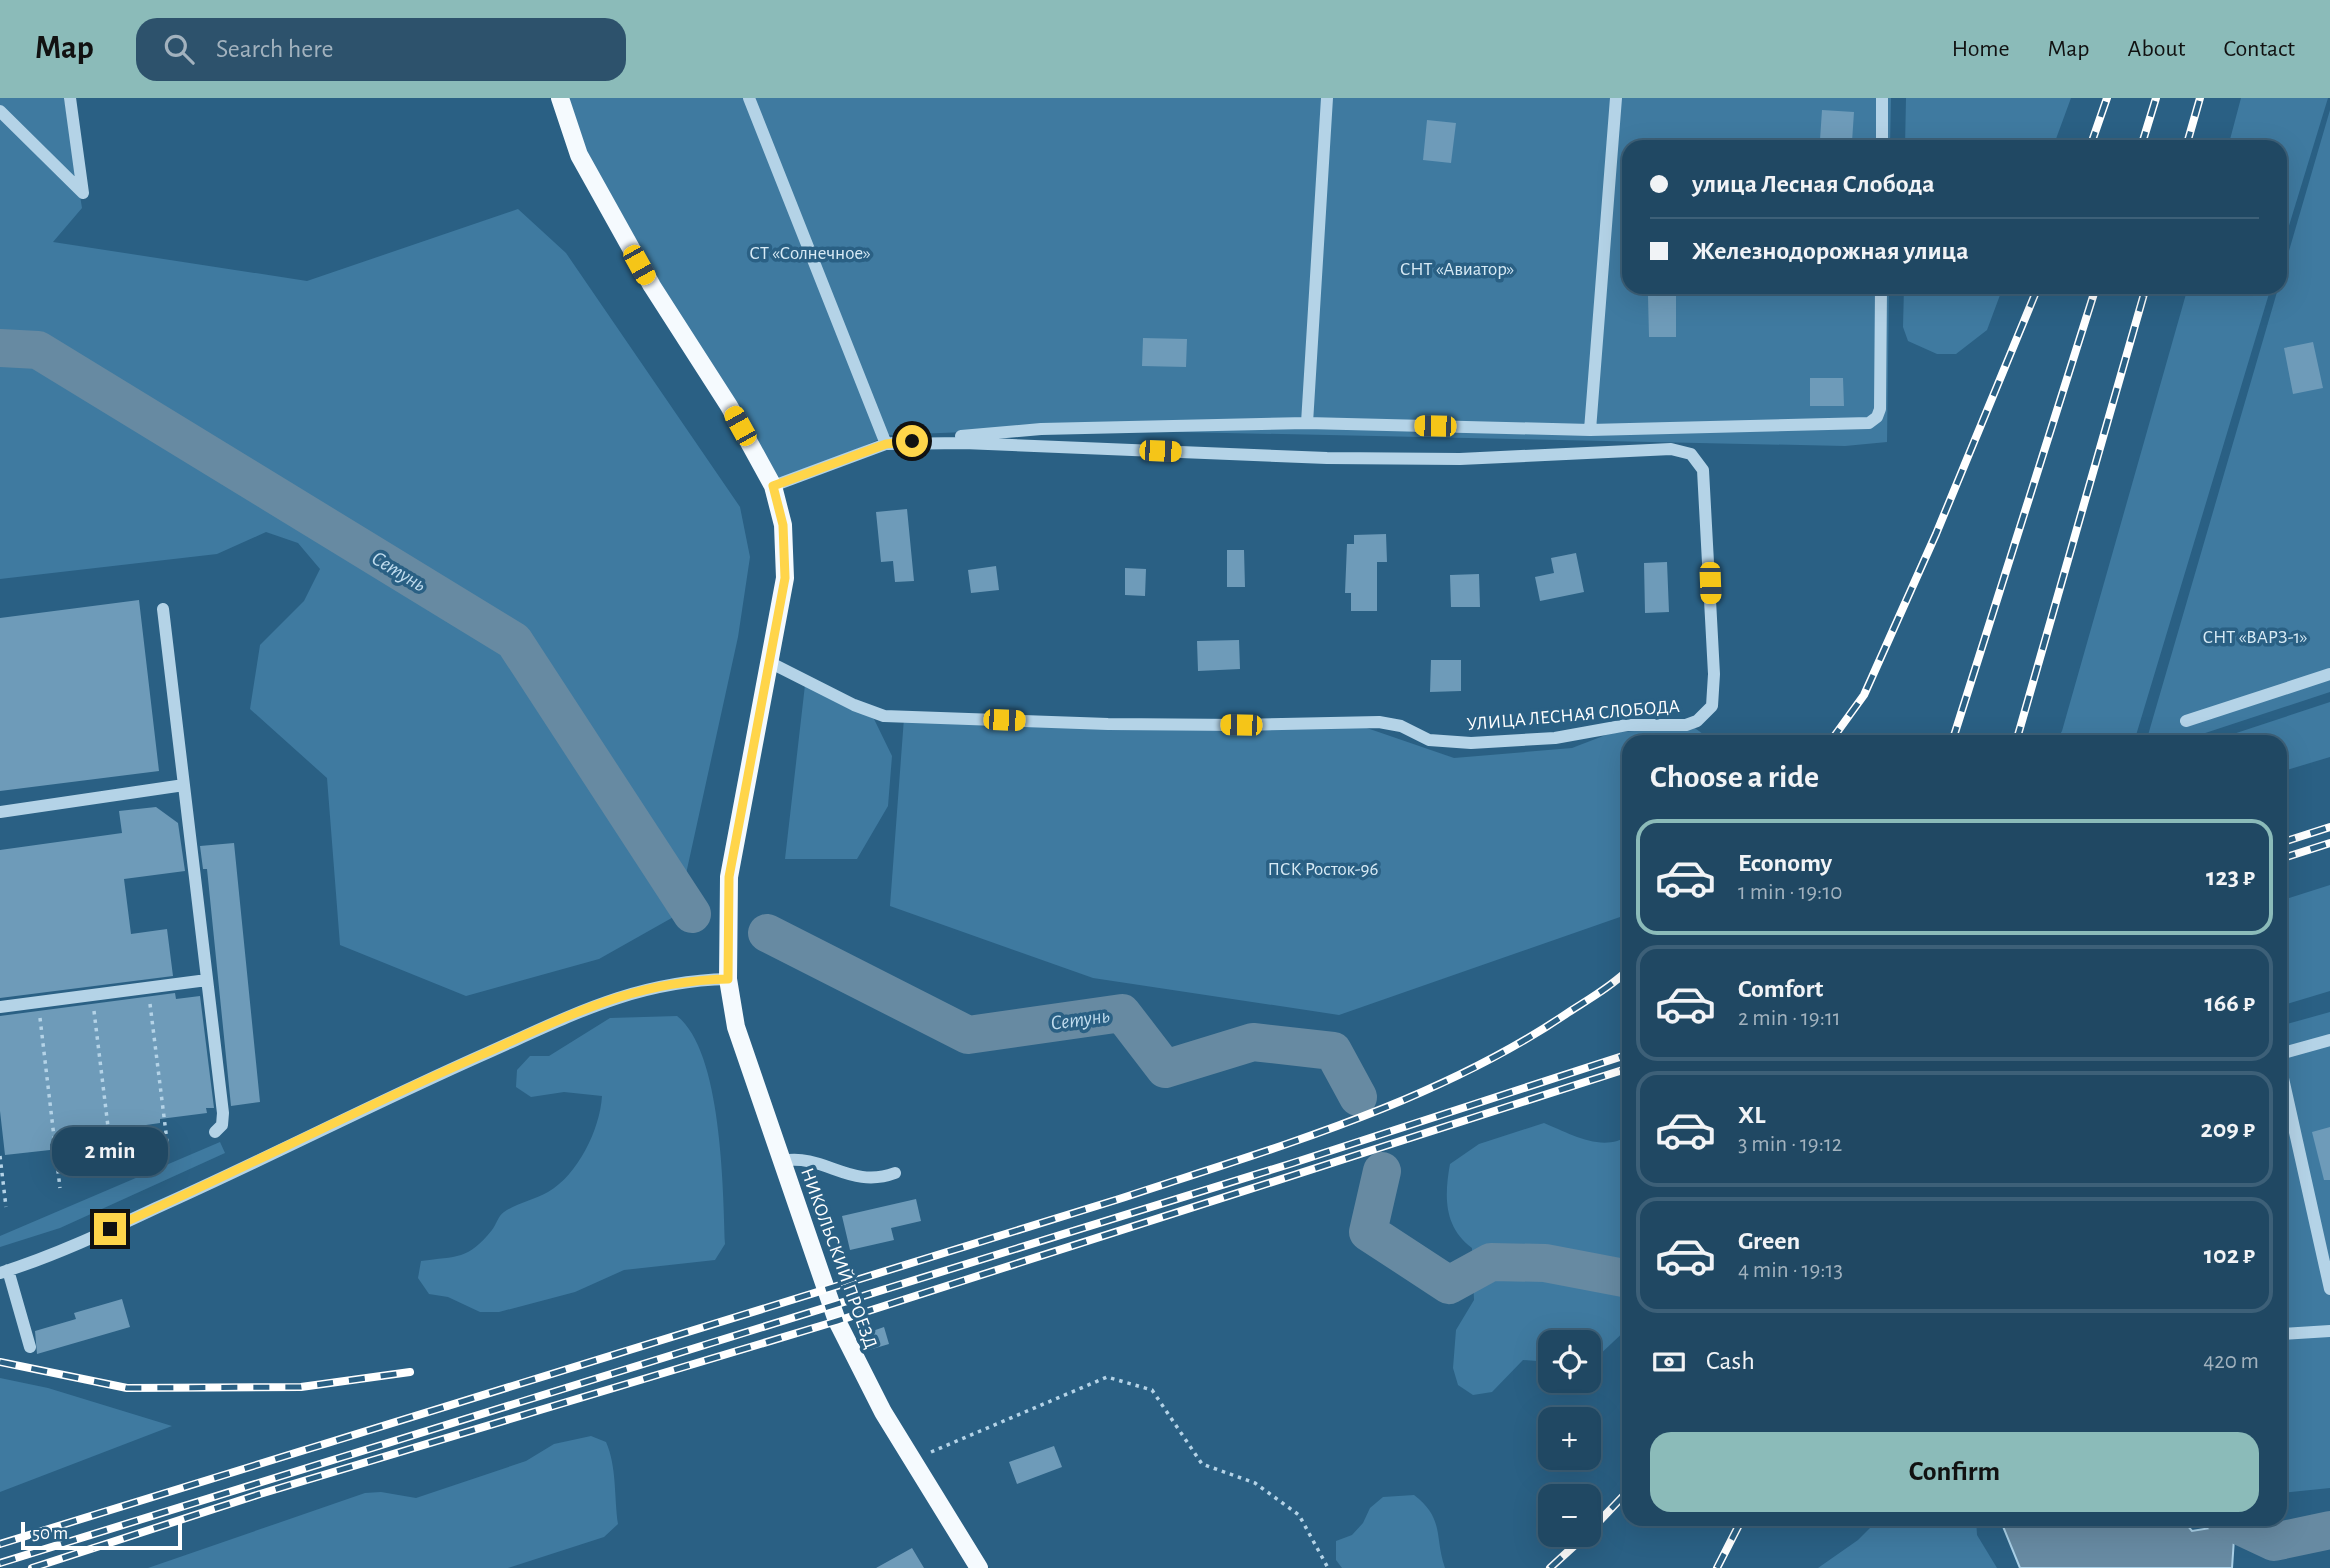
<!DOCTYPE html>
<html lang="en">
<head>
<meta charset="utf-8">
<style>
  :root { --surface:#204863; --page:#2d526c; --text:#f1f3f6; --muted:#a2b2be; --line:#3d6078; --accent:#8bbbb9 }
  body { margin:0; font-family:"Alegreya Sans",sans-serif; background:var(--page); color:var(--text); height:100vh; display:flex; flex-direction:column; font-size:26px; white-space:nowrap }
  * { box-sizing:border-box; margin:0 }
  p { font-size:23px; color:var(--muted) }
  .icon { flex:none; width:38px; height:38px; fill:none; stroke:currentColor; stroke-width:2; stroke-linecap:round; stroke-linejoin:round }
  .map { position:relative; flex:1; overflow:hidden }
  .sheet { position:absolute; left:1622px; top:637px; width:665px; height:791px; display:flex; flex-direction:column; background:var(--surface); border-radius:21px; box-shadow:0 7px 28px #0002,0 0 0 2px var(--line) }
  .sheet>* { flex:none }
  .guide { position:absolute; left:1622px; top:42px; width:665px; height:154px; border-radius:21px; box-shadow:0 7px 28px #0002,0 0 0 2px var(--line); display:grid; align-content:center; height:154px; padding:0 28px; background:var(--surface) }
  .controls { position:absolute; left:1538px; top:1232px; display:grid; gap:14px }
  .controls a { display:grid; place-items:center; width:63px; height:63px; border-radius:14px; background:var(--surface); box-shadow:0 7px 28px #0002,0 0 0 2px var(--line); font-size:35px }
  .scale { position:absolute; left:21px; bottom:18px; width:161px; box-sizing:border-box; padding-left:7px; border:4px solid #fff; border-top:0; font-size:19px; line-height:24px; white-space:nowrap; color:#fff; -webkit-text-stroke:5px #2a6084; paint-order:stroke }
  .end { position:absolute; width:32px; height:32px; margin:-16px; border:9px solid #ffd54a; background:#111; box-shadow:0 0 0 4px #111 }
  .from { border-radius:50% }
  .bubble { position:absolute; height:49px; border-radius:21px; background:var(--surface); box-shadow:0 7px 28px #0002,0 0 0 2px var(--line); font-size:23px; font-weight:700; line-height:49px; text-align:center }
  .car { position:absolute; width:21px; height:42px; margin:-21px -10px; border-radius:9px; box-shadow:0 0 5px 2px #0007; background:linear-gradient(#f5c518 24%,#345 0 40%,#f5c518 0 76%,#345 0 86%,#f5c518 0) }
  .guide b { display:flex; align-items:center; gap:24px; height:66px; font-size:26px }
  .guide b+b { border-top:2px solid var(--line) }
  .guide i { width:18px; height:18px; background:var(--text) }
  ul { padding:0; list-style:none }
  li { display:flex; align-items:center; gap:21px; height:116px; margin:0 14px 10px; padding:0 14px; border:4px solid var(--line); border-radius:21px }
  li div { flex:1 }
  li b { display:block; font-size:26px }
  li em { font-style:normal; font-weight:700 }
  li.selected { border-color:var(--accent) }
  li>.icon { width:63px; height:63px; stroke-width:1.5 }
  h2 { padding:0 28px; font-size:32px; line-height:84px }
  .pay { display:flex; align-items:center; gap:18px; height:77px; padding:0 28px; font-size:26px }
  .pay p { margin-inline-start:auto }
  .primary-button { display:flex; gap:14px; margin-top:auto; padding:14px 28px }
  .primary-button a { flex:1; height:80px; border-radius:21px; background:var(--accent); color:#111; font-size:28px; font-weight:700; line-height:80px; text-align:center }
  header { display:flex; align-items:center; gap:42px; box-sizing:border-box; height:98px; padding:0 35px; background:var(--accent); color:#111 }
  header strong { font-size:33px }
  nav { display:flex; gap:38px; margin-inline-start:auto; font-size:24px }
  .search { width:490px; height:63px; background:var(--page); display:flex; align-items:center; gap:18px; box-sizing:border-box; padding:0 24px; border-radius:21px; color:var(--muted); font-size:26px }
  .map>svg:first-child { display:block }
  .green { fill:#3f7aa0 }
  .water { fill:#678aa2; stroke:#a9d0e7; stroke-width:2 }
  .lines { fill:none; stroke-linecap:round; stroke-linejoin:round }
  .river { stroke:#678aa2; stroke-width:38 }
  .building { fill:#6e9bb9 }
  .path { stroke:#b4d3e7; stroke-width:3.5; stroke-dasharray:3.5 5; stroke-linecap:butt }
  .minor { stroke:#b4d3e7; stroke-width:12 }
  .major { stroke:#f5fafe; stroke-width:18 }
  .rail-casing { stroke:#fff; stroke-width:8 }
  .rail { stroke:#2a6084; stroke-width:5; stroke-dasharray:16; stroke-linecap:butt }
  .route { stroke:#ffd54a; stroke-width:9 }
  .labels { text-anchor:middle; stroke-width:7; stroke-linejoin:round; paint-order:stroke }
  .park-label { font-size:19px; fill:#d7eaf5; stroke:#2a6084 }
  .street-label { font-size:19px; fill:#fff; stroke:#2a6084 }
  .water-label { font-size:21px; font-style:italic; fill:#c0dcee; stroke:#2a6084 }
</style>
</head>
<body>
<header>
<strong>Map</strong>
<div class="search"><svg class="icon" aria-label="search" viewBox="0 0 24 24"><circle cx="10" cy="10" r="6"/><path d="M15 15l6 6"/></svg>Search here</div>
<nav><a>Home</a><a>Map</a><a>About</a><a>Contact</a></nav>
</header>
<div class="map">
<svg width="2330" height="1470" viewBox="0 0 2330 1470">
  <rect width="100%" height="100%" fill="#2a6084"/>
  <path class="green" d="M0 0H64L82 110 53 144 307 183 518 111 566 155 740 409 750 459 738 539 677 817 599 861 466 898 340 847 327 680 250 611 260 547 304 503 320 471 298 445 266 434 217 456 0 481Z
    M560 0H1891L1890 49H1629V189H1889L1887 344 1845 348 1041 331 889 337 773 388 579 57Z
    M1906 0H2071L2053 49H1905Z
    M2241 0H2328L2280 157V49H2228Z
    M2330 12V594L2178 644H2146Z
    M1904 189H2003L1987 232 1956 256H1937L1908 243 1903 229Z
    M2188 189H2271L2134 644H2056L2062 633Z
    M805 587 874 621 892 658 888 708 857 761H785Z
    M2330 604V659L2280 674V644H2209Z
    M904 620 1361 628 1454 660 1572 650 1611 635 1692 628 1714 644H1629V813L1620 819 1339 917 1093 880 890 808Z
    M2330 787V893L2280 908V803Z
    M2330 914V1390L2280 1395V928Z
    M677 918C722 953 723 1090 725 1146L715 1162 624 1172 575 1194 499 1214H480L448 1199 429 1196 418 1180 421 1163C457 1158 468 1162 492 1132 496 1127 498 1118 504 1114 517 1105 534 1102 548 1094 578 1077 600 1031 602 998L564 994 531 999 516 989 517 972 530 958H549L610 920Z
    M1544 1025C1569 1035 1603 1056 1629 1037V1229L1595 1261 1589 1262V1244H1550V1264L1523 1262 1492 1294 1473 1297 1458 1287 1453 1270 1456 1232 1474 1202 1472 1150C1444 1129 1444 1099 1450 1066L1479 1046Z
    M220 1044 225 1055 60 1130 0 1149V1138Z
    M0 1280 48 1290 172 1328 0 1394Z
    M591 1338 606 1344C617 1369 614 1399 618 1426L604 1439 508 1470H148L365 1395 381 1394 416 1400 526 1363 554 1346Z
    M1414 1397C1445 1421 1434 1438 1445 1470H1342L1336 1462V1443L1352 1437 1363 1425 1370 1410 1383 1399Z
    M1879 1421H1976L1977 1437 1997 1470H1818L1858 1442Z"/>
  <path class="water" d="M2000 1421H2182L2192 1433 2235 1426 2232 1470H2020Z"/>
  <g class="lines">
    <path class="river" d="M0 250 38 252 514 543 692 816
      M767 835 968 937 1122 915 1165 971 1253 944 1333 953 1358 999
      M1382 1073 1368 1134 1449 1187 1491 1164 1545 1165 1629 1181
      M2225 1421 2274 1444 2330 1432"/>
  </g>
  <path class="building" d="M1822 12 1854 14 1852 44 1820 42Z
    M1427 22 1456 25 1451 65 1423 62Z
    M1676 197V239H1649L1648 198Z
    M1143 240 1187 241 1186 269 1142 268Z
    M2313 244 2323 290 2293 296 2284 250Z
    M1810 280H1843L1844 308H1810Z
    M907 411 914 483 895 484 893 463 881 464 876 414Z
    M1386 436 1387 464H1377V513H1351V495H1345L1347 446H1354V437Z
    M1227 452H1244L1245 489H1227Z
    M1576 455 1584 494 1540 503 1535 479 1554 475 1551 460Z
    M1667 464 1669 514 1645 515 1644 465Z
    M996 468 999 492 971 495 968 472Z
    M1125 470 1146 471 1145 498 1125 497Z
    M1479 476 1480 509H1451L1450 477Z
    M139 502 159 673 0 693V520Z
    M1239 542 1240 571 1198 573 1197 543Z
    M1431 562H1461V593L1430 594Z
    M156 709 178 725 185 773 124 781 131 836 167 831 173 878 0 900V752L122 735 119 713Z
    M234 745 260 1004 231 1008 207 771H203L200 748Z
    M175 895 176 901 200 898 214 1010H206L207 1015 160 1021V1025L104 1033V1039L50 1046V1052L5 1057 0 1013V918Z
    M2330 1029V1082H2324L2312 1034Z
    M916 1101 921 1123 891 1130 894 1142 850 1152 842 1118Z
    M122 1201 130 1229 37 1256 35 1233 76 1221 74 1215Z
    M884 1229 889 1246 869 1252 864 1236Z
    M1054 1348 1062 1369 1017 1386 1009 1364Z
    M912 1450 924 1470H876Z"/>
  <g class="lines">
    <path class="path" d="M150 906 168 1051
      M94 913 113 1070
      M40 920 60 1090
      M0 1058 6 1109
      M931 1354 1107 1279 1152 1292 1202 1366 1255 1385 1299 1417 1328 1470"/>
    <path class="minor" d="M70 0 83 95
      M749 0 886 346 894 345
      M0 13 83 95
      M1882 49V0
      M1307 325 1327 0
      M1590 332 1616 0
      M961 338 1041 331 1307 325 1590 332 1869 325 1877 319 1880 311 1881 189
      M163 511 223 1015 222 1027 215 1034
      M769 564 854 607 884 618 1108 626 1241 627 1379 624 1401 628 1429 642 1471 645 1555 640 1627 627H1686L1697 623 1712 608 1714 576 1703 372 1691 356 1671 351 1460 361 1327 360 964 345 886 346 773 388
      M2186 623 2330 576
      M0 714 184 687
      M0 909 207 882
      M2280 956 2330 942
      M2280 967 2330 1191
      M782 1063C825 1055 850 1092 895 1075
      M8 1172 30 1249
      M0 1175C54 1158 105 1134 156 1110 268 1060 376 1004 487 955 570 918 635 883 728 881
      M2280 1236 2330 1233"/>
    <path class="major" d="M560 0 579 57 652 188 729 308 773 388 783 427 785 480 729 779 728 881 736 929 837 1223 883 1314 979 1470"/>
    <g class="rail-casing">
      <path id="rail" d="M2090 49 2107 0
        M2141 49 2156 0
        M2186 49 2200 0
        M1830 644 1864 597 1936 436 2038 189
        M1952 644 2096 189
        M2016 644 2146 189
        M2280 745 2330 729
        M2280 761 2330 745
        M0 1264 127 1290 301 1289 410 1274
        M1589 1434 1629 1392
        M0 1446 1119 1101C1273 1050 1434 1006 1569 914 1589 901 1612 888 1629 871
        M0 1465 1293 1065 1629 956
        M32 1470 260 1396 837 1223 1629 970
        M1550 1470 1586 1437
        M1717 1470 1742 1421"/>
    </g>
    <use href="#rail" class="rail"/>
  </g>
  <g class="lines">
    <path class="route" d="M110 1131C235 1075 356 1012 481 957 567 919 631 883 728 881L729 779 785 480 783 427 773 388 886 346 912 343"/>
  </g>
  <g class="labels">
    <g class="park-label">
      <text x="810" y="161">СТ «Солнечное»</text>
      <text x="1457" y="177">СНТ «Авиатор»</text>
      <text x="2255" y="545">СНТ «ВАРЗ-1»</text>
      <text x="1323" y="777">ПСК Росток-96</text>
    </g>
    <g class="street-label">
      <text transform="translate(1573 616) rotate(-5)" y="7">УЛИЦА ЛЕСНАЯ СЛОБОДА</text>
      <text transform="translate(840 1160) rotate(70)" y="7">НИКОЛЬСКИЙ ПРОЕЗД</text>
    </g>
    <g class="water-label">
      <text transform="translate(399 473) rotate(31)" y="7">Сетунь</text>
      <text transform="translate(1080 921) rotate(-8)" y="7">Сетунь</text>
    </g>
  </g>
</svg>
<div class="controls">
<a><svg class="icon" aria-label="locate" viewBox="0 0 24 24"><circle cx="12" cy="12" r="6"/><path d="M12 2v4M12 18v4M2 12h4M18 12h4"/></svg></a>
<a>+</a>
<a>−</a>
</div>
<div class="scale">50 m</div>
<i class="end from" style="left:912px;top:343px"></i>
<i class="end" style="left:110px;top:1131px"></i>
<div class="bubble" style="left:52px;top:1029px;width:116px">2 min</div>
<i class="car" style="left:639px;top:167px;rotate:151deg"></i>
<i class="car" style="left:740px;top:328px;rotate:331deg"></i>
<i class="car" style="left:1435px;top:328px;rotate:271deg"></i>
<i class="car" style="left:1160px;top:353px;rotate:92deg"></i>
<i class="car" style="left:1710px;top:485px;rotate:178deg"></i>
<i class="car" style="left:1004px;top:622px;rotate:92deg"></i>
<i class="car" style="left:1241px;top:627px;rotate:271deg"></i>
<div class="guide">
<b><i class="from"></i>улица Лесная Слобода</b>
<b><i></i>Железнодорожная улица</b>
</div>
<section class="sheet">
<h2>Choose a ride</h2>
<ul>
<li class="selected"><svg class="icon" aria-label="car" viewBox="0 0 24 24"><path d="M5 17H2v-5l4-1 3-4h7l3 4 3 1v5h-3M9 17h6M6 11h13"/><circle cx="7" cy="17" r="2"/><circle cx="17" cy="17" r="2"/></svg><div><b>Economy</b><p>1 min · 19:10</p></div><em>123 ₽</em></li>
<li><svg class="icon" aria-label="car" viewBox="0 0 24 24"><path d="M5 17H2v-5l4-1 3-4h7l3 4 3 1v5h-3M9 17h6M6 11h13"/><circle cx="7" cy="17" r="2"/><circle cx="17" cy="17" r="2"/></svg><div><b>Comfort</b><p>2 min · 19:11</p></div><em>166 ₽</em></li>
<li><svg class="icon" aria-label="car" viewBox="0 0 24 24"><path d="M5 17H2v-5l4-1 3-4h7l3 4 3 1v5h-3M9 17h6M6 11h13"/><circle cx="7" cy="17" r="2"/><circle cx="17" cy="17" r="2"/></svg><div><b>XL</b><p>3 min · 19:12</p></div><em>209 ₽</em></li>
<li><svg class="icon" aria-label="car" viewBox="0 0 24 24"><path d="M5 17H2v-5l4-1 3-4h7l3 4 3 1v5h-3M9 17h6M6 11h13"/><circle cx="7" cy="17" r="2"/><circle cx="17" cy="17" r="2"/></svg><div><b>Green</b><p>4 min · 19:13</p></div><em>102 ₽</em></li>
</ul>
<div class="pay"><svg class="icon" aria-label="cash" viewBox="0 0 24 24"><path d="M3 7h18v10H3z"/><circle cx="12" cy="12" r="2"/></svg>Cash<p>420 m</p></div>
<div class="primary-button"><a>Confirm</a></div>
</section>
</div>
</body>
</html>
